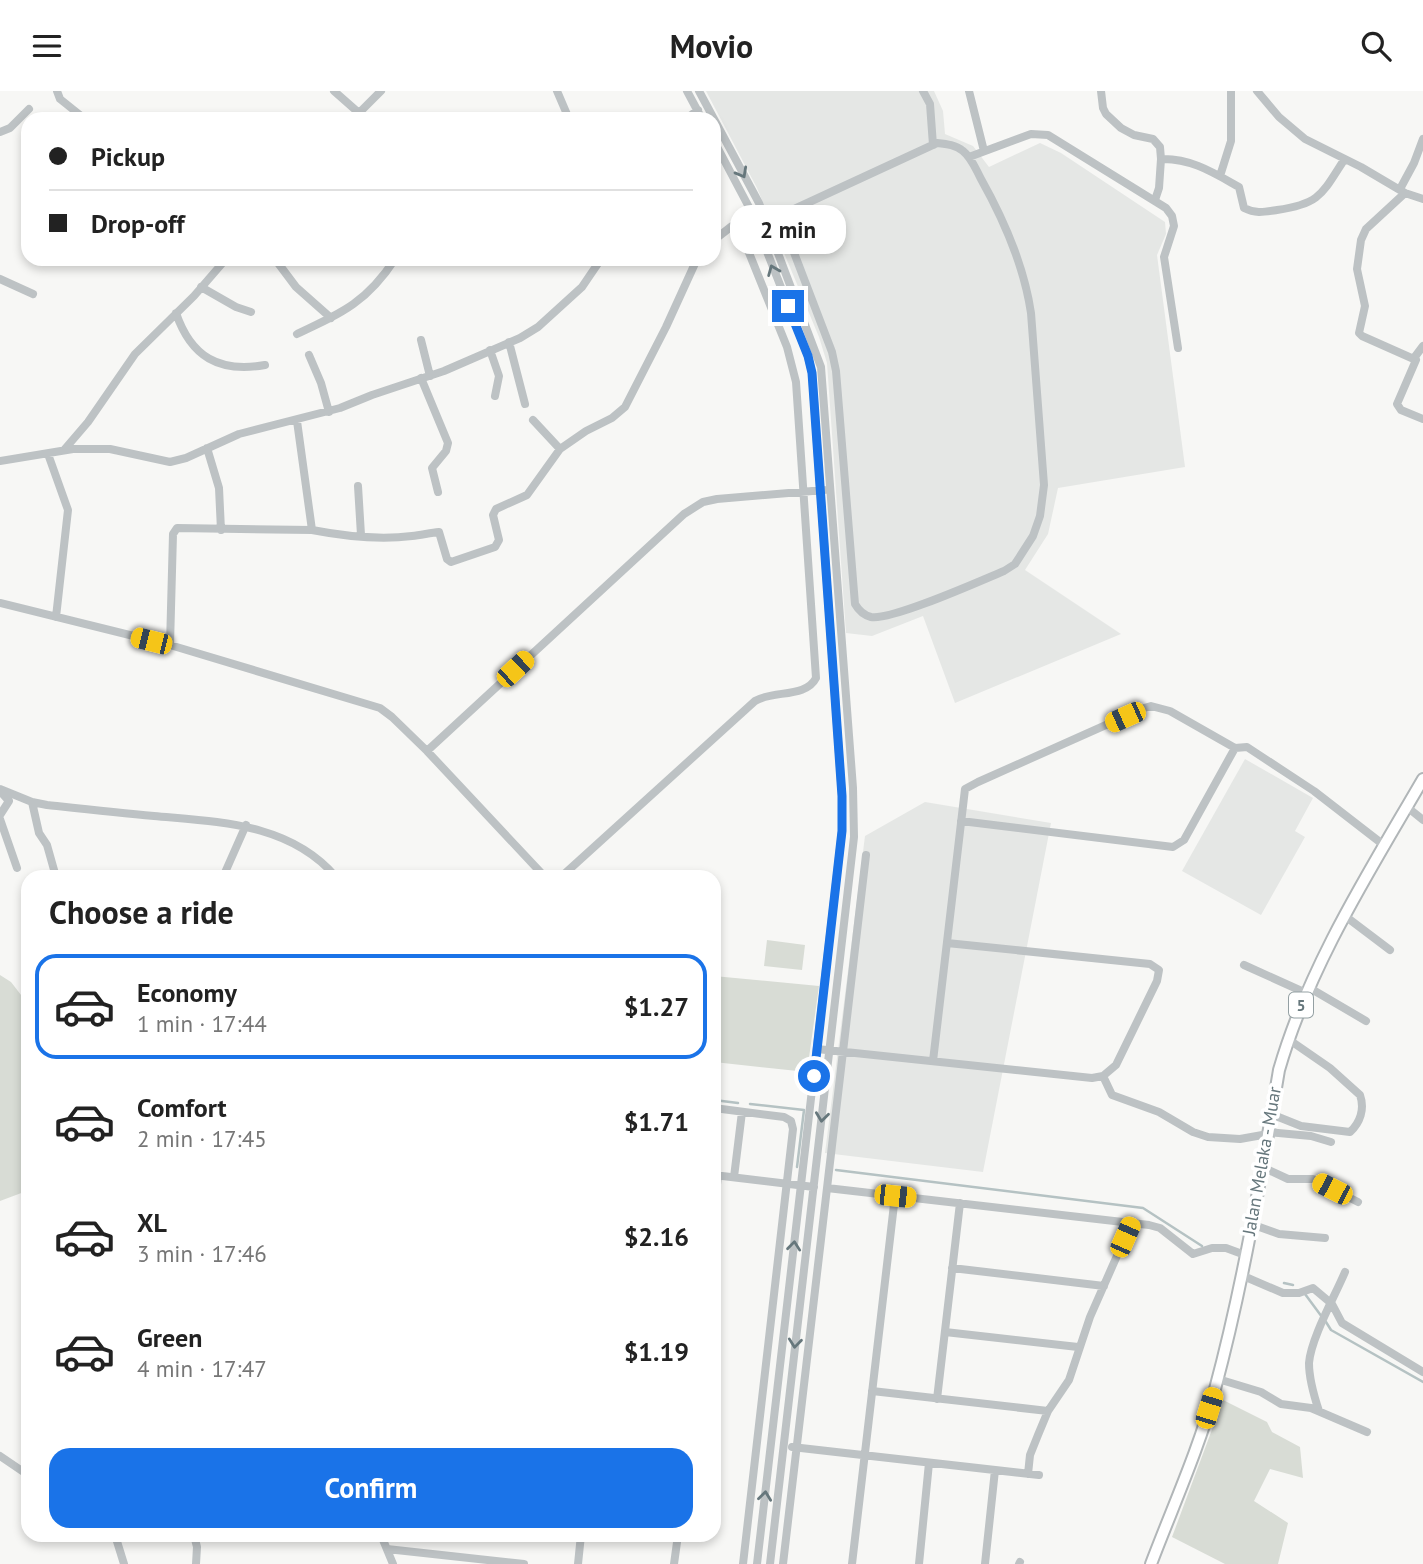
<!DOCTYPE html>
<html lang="en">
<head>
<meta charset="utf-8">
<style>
  :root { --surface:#fff; --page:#f2f2f2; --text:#222; --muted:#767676; --line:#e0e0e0; --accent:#1a73e8 }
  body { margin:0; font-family:"PT Sans",sans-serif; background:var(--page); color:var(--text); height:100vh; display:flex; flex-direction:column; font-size:26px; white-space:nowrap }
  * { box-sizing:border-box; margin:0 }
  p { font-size:23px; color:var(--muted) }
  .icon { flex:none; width:38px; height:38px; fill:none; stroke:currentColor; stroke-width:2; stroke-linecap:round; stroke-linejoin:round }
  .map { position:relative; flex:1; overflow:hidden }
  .sheet { position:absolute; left:21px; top:779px; width:700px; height:672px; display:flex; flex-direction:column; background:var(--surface); border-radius:21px; box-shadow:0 4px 10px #0003 }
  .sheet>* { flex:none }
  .banner { position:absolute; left:21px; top:21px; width:700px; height:154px; border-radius:21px; box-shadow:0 4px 10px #0003; display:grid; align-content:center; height:154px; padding:0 28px; background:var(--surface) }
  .end { position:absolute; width:32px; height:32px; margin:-16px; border:9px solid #1a73e8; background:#fff; box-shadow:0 0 0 4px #fff }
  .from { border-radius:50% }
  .bubble { position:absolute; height:49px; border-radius:21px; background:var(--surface); box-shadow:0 4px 10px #0003; font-size:23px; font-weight:600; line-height:49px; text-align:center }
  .car { position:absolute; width:21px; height:42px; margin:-21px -10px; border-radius:9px; box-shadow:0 0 5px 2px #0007; background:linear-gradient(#f5c518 24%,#345 0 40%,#f5c518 0 76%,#345 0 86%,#f5c518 0) }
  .banner b { display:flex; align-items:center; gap:24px; height:66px; font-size:26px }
  .banner b+b { border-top:2px solid var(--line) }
  .banner i { width:18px; height:18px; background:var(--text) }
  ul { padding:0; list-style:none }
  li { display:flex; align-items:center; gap:21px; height:105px; margin:0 14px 10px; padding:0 14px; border:4px solid transparent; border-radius:21px }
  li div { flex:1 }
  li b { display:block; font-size:26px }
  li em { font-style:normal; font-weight:600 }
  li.active { border-color:var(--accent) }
  li>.icon { width:63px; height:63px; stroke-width:1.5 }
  h2 { padding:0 28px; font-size:32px; line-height:84px }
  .cta { display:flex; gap:14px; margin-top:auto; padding:14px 28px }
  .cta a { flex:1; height:80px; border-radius:21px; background:var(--accent); color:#fff; font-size:28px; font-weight:600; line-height:80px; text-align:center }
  header { display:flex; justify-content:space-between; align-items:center; height:91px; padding:0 28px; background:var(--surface); font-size:32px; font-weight:600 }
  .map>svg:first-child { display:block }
  .built { fill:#e5e7e5 }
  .green { fill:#d8dcd5 }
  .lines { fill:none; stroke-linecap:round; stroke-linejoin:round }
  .stream { stroke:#b5c2c3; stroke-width:2.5 }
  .major-casing { stroke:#b1b6b8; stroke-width:14 }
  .minor { stroke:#bdc2c4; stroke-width:8 }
  .major { stroke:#fff; stroke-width:10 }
  .oneway { stroke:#66777c }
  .route { stroke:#1a73e8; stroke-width:9 }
  .labels { text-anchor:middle; stroke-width:7; stroke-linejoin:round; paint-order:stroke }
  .shield { fill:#fff; stroke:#94a0a3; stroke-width:2 }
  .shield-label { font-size:16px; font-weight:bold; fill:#66777c }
  .street-label { font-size:18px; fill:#66777c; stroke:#fff }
</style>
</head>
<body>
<header><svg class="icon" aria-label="menu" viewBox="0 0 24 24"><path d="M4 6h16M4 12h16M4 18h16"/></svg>Movio<svg class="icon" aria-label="search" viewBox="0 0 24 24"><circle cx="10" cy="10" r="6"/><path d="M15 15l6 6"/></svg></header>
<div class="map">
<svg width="1423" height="1473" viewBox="0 0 1423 1473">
  <rect width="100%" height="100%" fill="#f7f7f5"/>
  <path class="built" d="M706 0H934L943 20 945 43 973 55 989 76 1040 52 1061 62 1165 131 1166 143 1157 164 1185 376 1058 397 1048 443 1025 479 1121 543 955 612 923 525 872 545 846 542 827 272 819 246 757 97Z
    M1245 668 1313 707 1295 740 1305 746 1261 824 1182 780Z
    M925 711 1051 732 983 1081 825 1062 865 745Z"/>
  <path class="green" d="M767 849 805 854 802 879 764 875Z
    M0 884 11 891 28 913V1102L24 1101 0 1110Z
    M714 885 819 895 807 981 714 971Z
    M1223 1309 1267 1331 1272 1341 1300 1356 1303 1387 1270 1378 1254 1410 1288 1432 1278 1473H1225L1172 1446Z"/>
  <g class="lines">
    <path class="stream" d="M714 1009 738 1012
      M750 1013 804 1019 797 1076
      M836 1079 1143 1117 1202 1155
      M1284 1192 1293 1194
      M1305 1203 1322 1226
      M1326 1231 1331 1239 1423 1291"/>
    <g class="major-casing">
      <path id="major" d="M1151 1473C1173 1415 1199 1358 1215 1298 1243 1194 1261 1086 1279 979 1309 875 1369 781 1423 688"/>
    </g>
    <path class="minor" d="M57 0 60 8 85 28
      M334 0 359 22
      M557 0 569 28
      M687 0 702 28
      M699 0 759 112 821 276 853 697 854 746 770 1473
      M923 0 930 13 933 54
      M969 0 984 60
      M1101 0 1103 17 1106 23 1121 37 1134 44 1153 48 1160 56 1161 68
      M1257 0 1279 26 1305 48 1361 76 1405 102 1423 108
      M353 28 381 0
      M686 28 698 19
      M0 41 10 37 29 18
      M714 50 751 120 808 265 812 282 842 705V740L757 1473
      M969 66 1031 43 1048 44 1166 117 1172 125 1174 135 1164 166 1178 257
      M1220 85 1231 50V0
      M1400 98 1414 72 1423 48
      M1405 102 1366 138 1361 149 1357 178 1365 215 1359 242 1362 245 1416 269 1397 313 1401 319 1423 328
      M1155 109 1159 97 1161 68C1191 67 1214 82 1239 96L1244 117C1256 123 1264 121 1277 119 1320 113 1322 103 1344 69
      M764 132 937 52C947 53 956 54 963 60 972 67 976 79 981 88 1004 129 1024 175 1031 222L1044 394 1040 425 1033 445 1015 473 1004 480C980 490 891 530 871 526 863 524 859 520 855 513L836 280 832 261 780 125
      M278 168V172L296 196 331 227
      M0 188 33 203
      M201 196 236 216 251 221
      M176 222C191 266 219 282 265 274
      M297 243C342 222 367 211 395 168
      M421 249 430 285
      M509 251 525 313
      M490 259 499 285 495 305
      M309 264 321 292 329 321
      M1414 267 1423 255
      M421 287 448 352 446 360 432 377 438 401
      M533 329 560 358
      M297 330 312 439
      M207 357 219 397 221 439
      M64 359 88 331 135 263 194 205 226 168
      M48 363 68 419 56 526
      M0 370 73 358H110L170 371 186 367 239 343 340 317 372 304 444 280 520 247 538 236 582 196 601 168
      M358 395 361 444
      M0 512 170 554 380 617 392 626 427 660 545 786
      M170 554 173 443 177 437 312 439C343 445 380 449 412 445 421 444 430 442 439 441L447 468 451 471 495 456 499 449 493 424 496 418 527 404 560 358 586 340 612 327 625 316 666 236 697 168
      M427 660 684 423 703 411 717 408 824 399
      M0 698 32 711 47 714C83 718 118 722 154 725 219 731 290 732 336 786
      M0 700 9 710 0 724
      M32 711 39 742 47 754 56 786
      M1407 716 1423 729
      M0 728 17 777
      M961 730 1173 756 1184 749 1235 657
      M223 786 246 734
      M561 786 755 610C773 599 806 607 816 587L796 291 787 256 739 137 732 135 714 149
      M1345 825 1390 859
      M1244 874 1306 902
      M1308 896 1366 930
      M817 958 1092 987 1103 985 1116 974 1157 890 1159 879 1150 873 947 852
      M933 970 965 698 978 691 1144 617 1151 615 1170 620 1235 657 1247 656 1314 700 1385 755
      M1103 985 1112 1004 1159 1021 1193 1041 1208 1046 1240 1048 1268 1043
      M714 1017 784 1026 791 1030 793 1038 743 1473
      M1271 1023 1301 1035 1350 1041C1360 1032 1365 1018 1360 1004L1330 977 1288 948
      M1268 1041 1311 1045 1331 1051
      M1262 1076 1288 1088H1313L1358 1111
      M714 1084 814 1096
      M734 1086 742 1021
      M827 1097 1149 1134 1160 1137 1193 1163 1212 1157H1226L1245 1164
      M714 1122 718 1084
      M1251 1133 1279 1143 1325 1147
      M952 1177 1104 1195
      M1241 1184 1283 1202H1299L1313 1197 1332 1213 1342 1232 1423 1281
      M945 1241 1078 1256
      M1218 1288 1261 1301 1281 1313 1311 1317 1367 1341
      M872 1300 1048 1320
      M937 1308 960 1112
      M1319 1320C1314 1305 1309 1288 1309 1272 1311 1247 1335 1205 1345 1181
      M792 1356 1039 1384
      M0 1365 28 1384
      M1028 1383 1030 1364 1038 1344 1048 1320 1069 1289 1090 1226 1131 1133
      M115 1444 124 1473
      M194 1444 197 1456 196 1473
      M381 1444 393 1473
      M387 1458 524 1473
      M578 1473 581 1444
      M674 1473 678 1444
      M783 1473 866 764
      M852 1473 895 1105
      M919 1473 929 1372
      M985 1473 995 1379
      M1019 1473 1020 1471"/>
    <use href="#major" class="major"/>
  </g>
  <defs><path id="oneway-chevron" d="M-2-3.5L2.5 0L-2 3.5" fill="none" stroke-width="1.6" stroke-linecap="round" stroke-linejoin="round" transform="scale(1.75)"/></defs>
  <g class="oneway">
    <use href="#oneway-chevron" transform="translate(742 82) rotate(61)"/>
    <use href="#oneway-chevron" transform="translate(773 179) rotate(-112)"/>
    <use href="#oneway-chevron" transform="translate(822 1026) rotate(97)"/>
    <use href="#oneway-chevron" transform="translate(794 1155) rotate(-84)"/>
    <use href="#oneway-chevron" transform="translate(795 1252) rotate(96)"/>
    <use href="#oneway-chevron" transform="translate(765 1405) rotate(-83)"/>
  </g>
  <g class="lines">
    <path class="route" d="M788 215 808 265 812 282 842 705V740L814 985"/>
  </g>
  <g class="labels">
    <rect class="shield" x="1289" y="901.5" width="24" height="25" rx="5"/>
    <g class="shield-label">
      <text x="1301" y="920">5</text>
    </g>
    <g class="street-label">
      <text transform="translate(1262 1070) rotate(-80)" y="6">Jalan Melaka - Muar</text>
    </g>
  </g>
</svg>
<i class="end from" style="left:814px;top:985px"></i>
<i class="end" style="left:788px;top:215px"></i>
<div class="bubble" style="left:730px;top:114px;width:116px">2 min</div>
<i class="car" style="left:151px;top:550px;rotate:284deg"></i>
<i class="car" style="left:515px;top:578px;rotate:47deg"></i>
<i class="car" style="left:1125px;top:626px;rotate:246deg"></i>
<i class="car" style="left:1332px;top:1098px;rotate:297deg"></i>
<i class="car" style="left:895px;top:1105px;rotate:96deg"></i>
<i class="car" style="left:1125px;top:1146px;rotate:24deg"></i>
<i class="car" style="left:1209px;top:1317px;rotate:17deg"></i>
<div class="banner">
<b><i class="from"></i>Pickup</b>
<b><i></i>Drop-off</b>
</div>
<section class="sheet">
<h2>Choose a ride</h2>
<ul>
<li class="active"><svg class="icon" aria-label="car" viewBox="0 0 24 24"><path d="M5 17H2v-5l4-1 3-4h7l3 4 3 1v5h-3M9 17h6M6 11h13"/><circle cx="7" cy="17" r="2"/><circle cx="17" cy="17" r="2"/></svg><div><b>Economy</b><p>1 min · 17:44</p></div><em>$1.27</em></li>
<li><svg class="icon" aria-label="car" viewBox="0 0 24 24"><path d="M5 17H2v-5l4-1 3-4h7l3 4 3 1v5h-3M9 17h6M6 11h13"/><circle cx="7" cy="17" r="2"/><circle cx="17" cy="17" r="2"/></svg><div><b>Comfort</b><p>2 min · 17:45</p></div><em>$1.71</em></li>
<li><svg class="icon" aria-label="car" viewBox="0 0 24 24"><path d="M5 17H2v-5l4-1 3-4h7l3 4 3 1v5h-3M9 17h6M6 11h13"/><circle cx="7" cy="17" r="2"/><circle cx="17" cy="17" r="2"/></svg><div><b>XL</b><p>3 min · 17:46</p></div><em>$2.16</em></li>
<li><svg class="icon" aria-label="car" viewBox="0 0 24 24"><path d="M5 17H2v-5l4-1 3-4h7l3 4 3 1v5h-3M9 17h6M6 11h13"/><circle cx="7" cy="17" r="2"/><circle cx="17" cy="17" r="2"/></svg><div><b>Green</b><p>4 min · 17:47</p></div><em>$1.19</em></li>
</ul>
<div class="cta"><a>Confirm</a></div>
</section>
</div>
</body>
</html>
